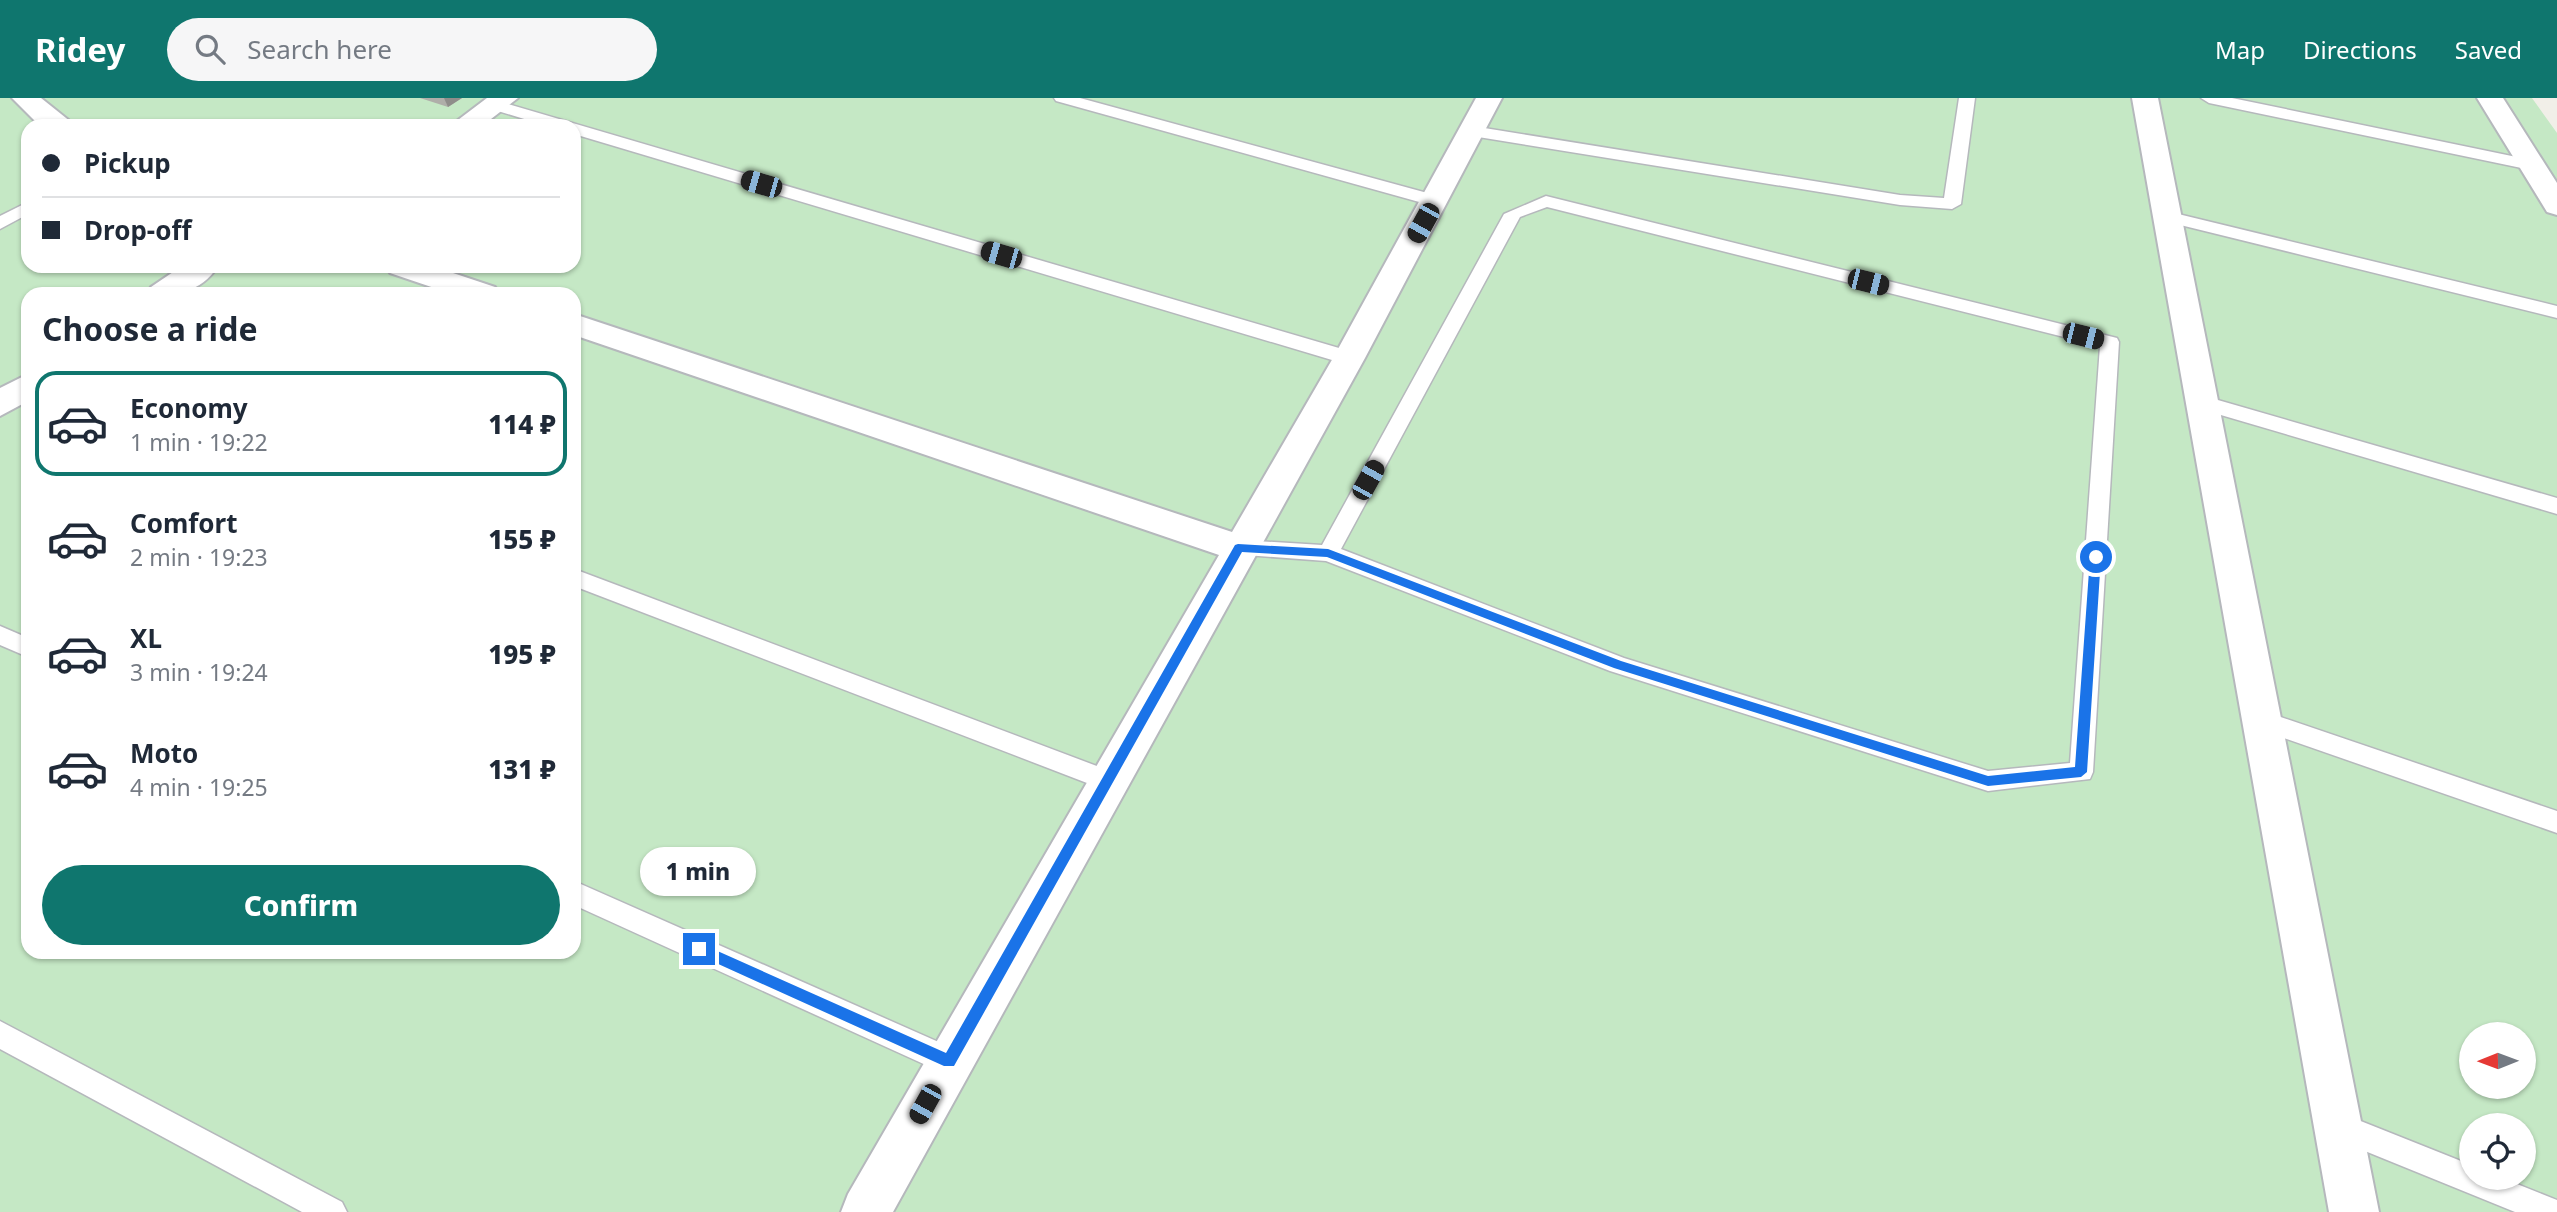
<!DOCTYPE html>
<html lang="en">
<head>
<meta charset="utf-8">
<style>
  :root { --surface:#fff; --page:#f6f6f7; --text:#1f2937; --muted:#747a83; --line:#e0e1e3; --accent:#0f766e }
  body { margin:0; font-family:"Noto Sans",sans-serif; background:var(--page); color:var(--text); height:100vh; display:flex; flex-direction:column; font-size:26px; white-space:nowrap }
  * { box-sizing:border-box; margin:0 }
  p { font-size:23px; color:var(--muted) }
  .icon { flex:none; width:38px; height:38px; fill:none; stroke:currentColor; stroke-width:2; stroke-linecap:round; stroke-linejoin:round }
  .map { position:relative; flex:1; overflow:hidden }
  .details { position:absolute; left:21px; top:189px; width:560px; height:672px; display:flex; flex-direction:column; background:var(--surface); border-radius:21px; box-shadow:0 2px 5px #0004 }
  .details>* { flex:none }
  .hud { position:absolute; left:21px; top:21px; width:560px; height:154px; border-radius:21px; box-shadow:0 2px 5px #0004; display:grid; align-content:center; height:154px; padding:0 21px; background:var(--surface) }
  .needle { width:46px; rotate:269deg }
  .tools { position:absolute; left:2459px; top:924px; display:grid; gap:14px }
  .tools a { display:grid; place-items:center; width:77px; height:77px; border-radius:50%; background:var(--surface); box-shadow:0 2px 5px #0004; font-size:35px }
  .end { position:absolute; width:32px; height:32px; margin:-16px; border:9px solid #1a73e8; background:#fff; box-shadow:0 0 0 4px #fff }
  .from { border-radius:50% }
  .bubble { position:absolute; height:49px; border-radius:24px; background:var(--surface); box-shadow:0 2px 5px #0004; font-size:23px; font-weight:800; line-height:49px; text-align:center }
  .car { position:absolute; width:21px; height:42px; margin:-21px -10px; border-radius:9px; box-shadow:0 0 5px 2px #0007; background:linear-gradient(#222 24%,#8ab4d8 0 40%,#222 0 76%,#8ab4d8 0 86%,#222 0) }
  .hud b { display:flex; align-items:center; gap:24px; height:66px; font-size:26px }
  .hud b+b { border-top:2px solid var(--line) }
  .hud i { width:18px; height:18px; background:var(--text) }
  ul { padding:0; list-style:none }
  li { display:flex; align-items:center; gap:21px; height:105px; margin:0 14px 10px; padding:0 7px; border:4px solid transparent; border-radius:21px }
  li div { flex:1 }
  li b { display:block; font-size:26px }
  li em { font-style:normal; font-weight:800 }
  li.current { border-color:var(--accent) }
  li>.icon { width:63px; height:63px; stroke-width:1.5 }
  h2 { padding:0 21px; font-size:32px; line-height:84px }
  .primary-button { display:flex; gap:14px; margin-top:auto; padding:14px 21px }
  .primary-button a { flex:1; height:80px; border-radius:42px; background:var(--accent); color:#fff; font-size:28px; font-weight:800; line-height:80px; text-align:center }
  header { display:flex; align-items:center; gap:42px; box-sizing:border-box; height:98px; padding:0 35px; background:var(--accent); color:#fff }
  header strong { font-size:33px }
  nav { display:flex; gap:38px; margin-inline-start:auto; font-size:24px }
  .search { width:490px; height:63px; background:var(--page); display:flex; align-items:center; gap:18px; box-sizing:border-box; padding:0 24px; border-radius:38px; color:var(--muted); font-size:26px }
  .map>svg:first-child { display:block }
  .green { fill:#c5e8c5; fill-rule:evenodd }
  .lines { fill:none; stroke-linecap:round; stroke-linejoin:round }
  .service-casing { stroke:#b5b8bc; stroke-width:3 }
  .minor-casing { stroke:#b5b8bc; stroke-width:4 }
  .service { fill:#fff; fill-rule:evenodd }
  .minor { fill:#fff; fill-rule:evenodd }
  .wall { fill:#afaea9 }
  .shaded-wall { fill:#8f8d8a }
  .route { fill:#1a73e8 }
</style>
</head>
<body>
<header>
<strong>Ridey</strong>
<div class="search"><svg class="icon" aria-label="search" viewBox="0 0 24 24"><circle cx="10" cy="10" r="6"/><path d="M15 15l6 6"/></svg>Search here</div>
<nav><a>Map</a><a>Directions</a><a>Saved</a></nav>
</header>
<div class="map">
<svg width="2557" height="1114" viewBox="0 0 2557 1114">
  <rect width="100%" height="100%" fill="#f1efe8"/>
  <path class="green" d="M0 0H2532L2557 35V1114H0ZM28 28H574V168H28ZM28 196H574V854H28ZM2471 936H2524V989H2471ZM2471 1027H2524V1080H2471Z"/>
  <g class="lines">
    <g class="service-casing">
      <path id="service" d="M1054 0H1080L1442 99 1445 103 1442 107H1430L1056 3Z
        M1959 0H1975L1961 106 1952 111 1900 107 1472 38 1464 33 1472 28 1900 97 1944 100Z
        M2201 0H2232L2531 62 2539 67 2531 72 2209 5Z
        M494 2 1356 255 1359 260 1349 266 1342 265 574 36V28H547L488 10 486 7Z
        M1546 98 2117 240 2119 244 2093 674 2090 681 1988 693 1610 573 1326 463 1231 456 1228 450 1231 444 1239 442 1322 447 1504 116ZM1547 109 2100 248 2070 665 1988 673 1624 560 1341 451 1520 119Z
        M28 104V116L0 131V118Z
        M2170 114 2557 208V220L2164 123 2161 119Z
        M2204 298 2557 400V416L2197 310 2194 305 2197 300Z
        M574 471 1118 676 1121 683 1118 690 1109 693 1100 690 574 488Z
        M0 528 28 540V559L0 547Z
        M2263 613 2557 713V735L2255 630 2251 623 2255 616Z
        M574 783 959 953 963 963 959 973 949 976 939 973 574 807Z
        M0 923 342 1104 347 1114H302L0 951Z
        M2338 1014 2471 1067V1080H2502L2557 1102V1114H2515L2328 1038 2324 1028 2328 1018Z"/>
    </g>
    <g class="minor-casing">
      <path id="minor" d="M12 0H41L76 28H40Z
        M487 0H518L482 28H450Z
        M1476 0H1502L1365 260 893 1114H841L848 1096 1219 457 574 237V216L1232 434 1333 260Z
        M2132 0H2158L2379 1114H2329Z
        M2477 0H2503L2557 85V117L2547 114Z
        M182 168H218C200 196 176 196 146 196L151 189Z
        M386 168H432L495 189 500 196H452L390 175Z
        M28 276V303L0 318V290Z"/>
    </g>
    <use href="#service" class="service"/>
    <use href="#minor" class="minor"/>
  </g>
  <path class="wall" d="M420 0H462L448 9Z"/>
  <path class="shaded-wall" d="M444 0H462L448 9Z"/>
  <path class="route" d="M1238 446 1328 451 1621 563 1988 678 2075 669 2090 459 2096 455 2101 459 2087 674 2081 679 1988 688 1614 570 1327 459 1242 454 954 968H944L694 855V847H704L946 955 1235 447Z"/>
</svg>
<div class="tools">
<a><svg class="needle" viewBox="-14 -14 28 28"><path d="M0-13l5 13h-10z" fill="#e53935"/><path d="M0 13l5-13h-10z" fill="#747a83"/></svg></a>
<a><svg class="icon" aria-label="locate" viewBox="0 0 24 24"><circle cx="12" cy="12" r="6"/><path d="M12 2v4M12 18v4M2 12h4M18 12h4"/></svg></a>
</div>
<i class="end from" style="left:2096px;top:459px"></i>
<i class="end" style="left:699px;top:851px"></i>
<div class="bubble" style="left:640px;top:749px;width:116px">1 min</div>
<i class="car" style="left:761px;top:86px;rotate:286deg"></i>
<i class="car" style="left:1423px;top:125px;rotate:209deg"></i>
<i class="car" style="left:1001px;top:157px;rotate:286deg"></i>
<i class="car" style="left:1868px;top:184px;rotate:104deg"></i>
<i class="car" style="left:2083px;top:238px;rotate:104deg"></i>
<i class="car" style="left:1368px;top:382px;rotate:29deg"></i>
<i class="car" style="left:925px;top:1006px;rotate:209deg"></i>
<div class="hud">
<b><i class="from"></i>Pickup</b>
<b><i></i>Drop-off</b>
</div>
<section class="details">
<h2>Choose a ride</h2>
<ul>
<li class="current"><svg class="icon" aria-label="car" viewBox="0 0 24 24"><path d="M5 17H2v-5l4-1 3-4h7l3 4 3 1v5h-3M9 17h6M6 11h13"/><circle cx="7" cy="17" r="2"/><circle cx="17" cy="17" r="2"/></svg><div><b>Economy</b><p>1 min · 19:22</p></div><em>114 ₽</em></li>
<li><svg class="icon" aria-label="car" viewBox="0 0 24 24"><path d="M5 17H2v-5l4-1 3-4h7l3 4 3 1v5h-3M9 17h6M6 11h13"/><circle cx="7" cy="17" r="2"/><circle cx="17" cy="17" r="2"/></svg><div><b>Comfort</b><p>2 min · 19:23</p></div><em>155 ₽</em></li>
<li><svg class="icon" aria-label="car" viewBox="0 0 24 24"><path d="M5 17H2v-5l4-1 3-4h7l3 4 3 1v5h-3M9 17h6M6 11h13"/><circle cx="7" cy="17" r="2"/><circle cx="17" cy="17" r="2"/></svg><div><b>XL</b><p>3 min · 19:24</p></div><em>195 ₽</em></li>
<li><svg class="icon" aria-label="car" viewBox="0 0 24 24"><path d="M5 17H2v-5l4-1 3-4h7l3 4 3 1v5h-3M9 17h6M6 11h13"/><circle cx="7" cy="17" r="2"/><circle cx="17" cy="17" r="2"/></svg><div><b>Moto</b><p>4 min · 19:25</p></div><em>131 ₽</em></li>
</ul>
<div class="primary-button"><a>Confirm</a></div>
</section>
</div>
</body>
</html>
